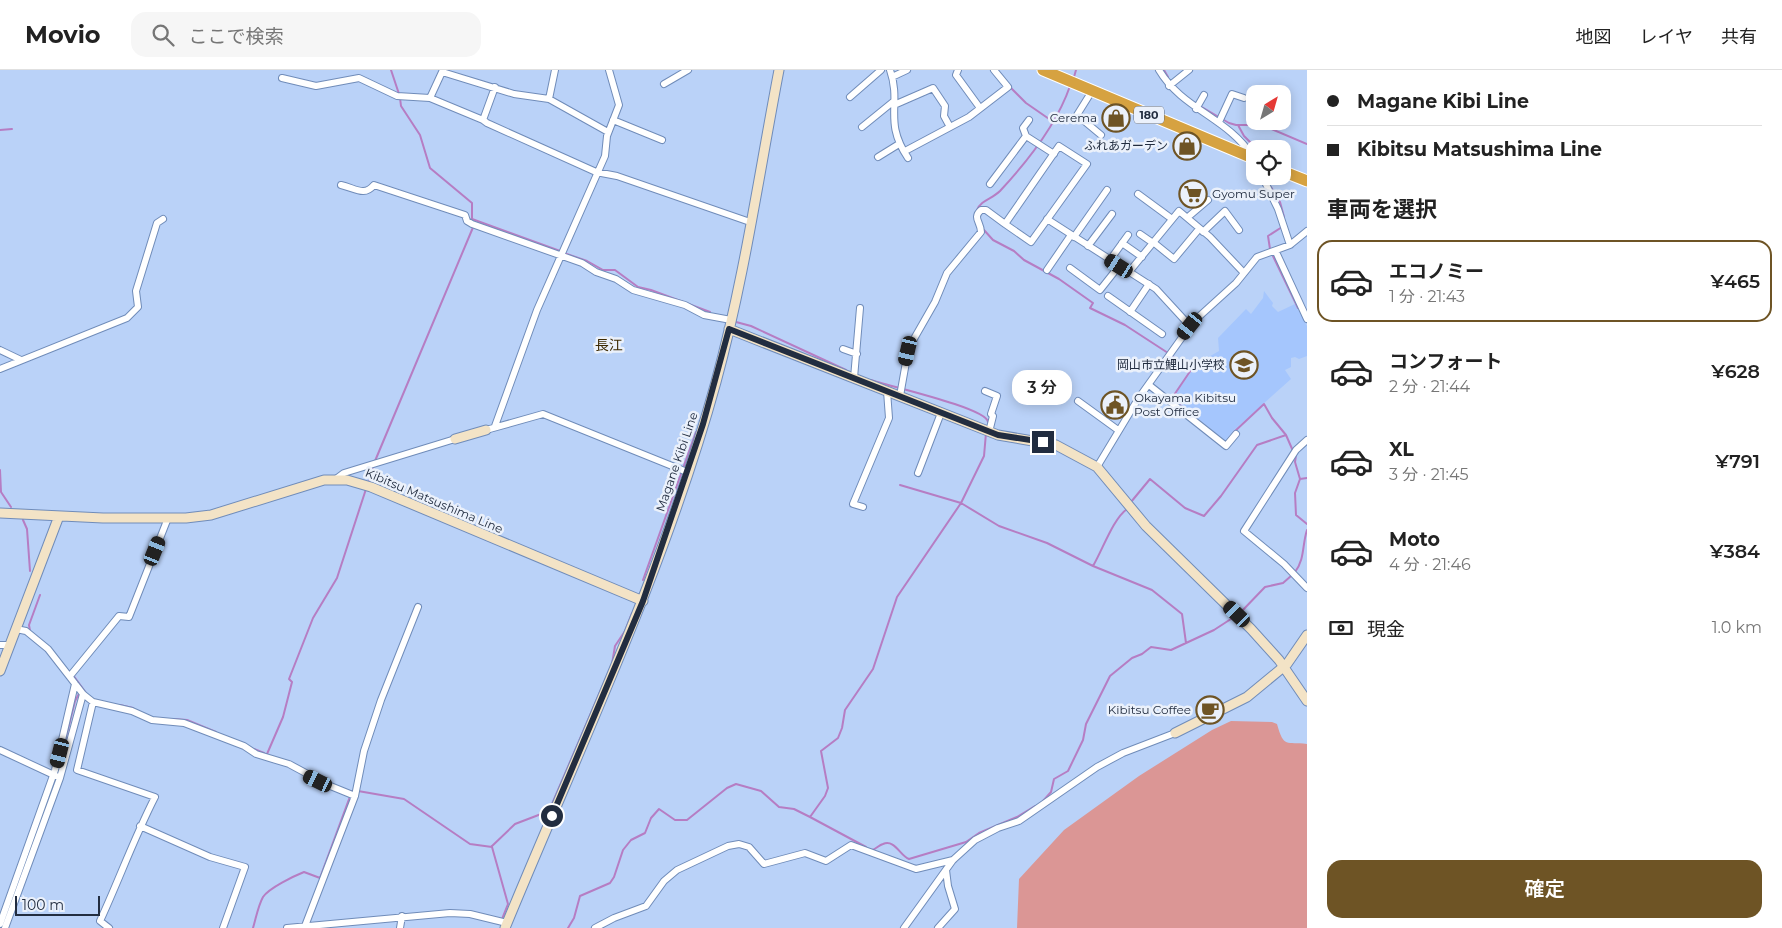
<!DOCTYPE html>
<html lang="ja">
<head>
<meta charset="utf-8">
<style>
  :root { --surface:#fff; --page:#f6f6f6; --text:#222; --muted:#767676; --line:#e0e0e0; --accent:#6e5425 }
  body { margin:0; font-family:Montserrat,"Noto Sans JP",sans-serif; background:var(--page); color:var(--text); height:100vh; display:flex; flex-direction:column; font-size:19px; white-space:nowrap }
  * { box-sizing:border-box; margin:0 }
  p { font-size:16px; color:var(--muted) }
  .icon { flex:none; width:28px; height:28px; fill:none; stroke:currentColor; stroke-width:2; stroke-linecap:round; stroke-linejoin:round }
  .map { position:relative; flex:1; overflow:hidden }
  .details { display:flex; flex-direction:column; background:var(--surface); width:475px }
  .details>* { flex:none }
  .hud { display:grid; align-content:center; height:110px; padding:0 20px; background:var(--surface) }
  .needle { width:32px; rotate:37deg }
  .controls { position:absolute; left:1246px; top:15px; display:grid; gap:10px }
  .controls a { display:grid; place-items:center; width:45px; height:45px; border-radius:10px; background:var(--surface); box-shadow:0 2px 12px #0003; font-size:25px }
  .scale { position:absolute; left:15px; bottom:12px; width:85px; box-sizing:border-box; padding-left:5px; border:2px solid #222d40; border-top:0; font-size:14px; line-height:18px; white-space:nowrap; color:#222d40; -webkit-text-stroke:4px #ebf1fb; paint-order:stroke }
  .end { position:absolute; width:22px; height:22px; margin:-11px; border:6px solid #222d40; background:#fff; box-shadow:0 0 0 2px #fff }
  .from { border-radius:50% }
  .bubble { position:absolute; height:35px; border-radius:15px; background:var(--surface); box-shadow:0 2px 12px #0003; font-size:16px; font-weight:600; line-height:35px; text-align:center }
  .car { position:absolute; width:15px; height:30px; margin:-15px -8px; border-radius:6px; box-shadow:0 0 4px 1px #0007; background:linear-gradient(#222 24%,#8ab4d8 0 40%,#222 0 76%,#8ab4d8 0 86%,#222 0) }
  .hud b { display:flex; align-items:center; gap:18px; height:48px; font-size:19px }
  .hud b+b { border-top:1px solid var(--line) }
  .hud i { width:12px; height:12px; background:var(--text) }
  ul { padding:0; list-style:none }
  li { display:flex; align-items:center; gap:15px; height:82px; margin:0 10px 8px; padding:0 10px; border:2px solid transparent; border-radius:15px }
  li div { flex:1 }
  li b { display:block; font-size:19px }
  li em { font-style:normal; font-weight:600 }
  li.current { border-color:var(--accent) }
  li>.icon { width:45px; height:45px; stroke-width:1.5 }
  h2 { padding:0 20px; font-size:22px; line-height:60px }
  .pay { display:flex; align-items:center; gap:12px; height:55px; padding:0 20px; font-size:19px }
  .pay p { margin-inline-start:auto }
  .primary-button { display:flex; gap:10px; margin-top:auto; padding:10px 20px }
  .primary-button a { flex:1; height:58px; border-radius:15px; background:var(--accent); color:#fff; font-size:20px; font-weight:600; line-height:58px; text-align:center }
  header { display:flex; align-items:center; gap:30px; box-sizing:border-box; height:70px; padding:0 25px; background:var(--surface); border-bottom:1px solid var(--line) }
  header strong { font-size:24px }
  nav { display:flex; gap:28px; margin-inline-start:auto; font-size:18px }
  .search { width:350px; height:45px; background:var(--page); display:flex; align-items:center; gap:12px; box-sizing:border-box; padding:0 18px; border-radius:15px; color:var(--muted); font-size:19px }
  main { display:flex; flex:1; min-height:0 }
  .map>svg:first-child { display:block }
  .built { fill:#a5c6fd }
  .green { fill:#db9695 }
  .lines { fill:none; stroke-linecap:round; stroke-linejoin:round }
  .stream { stroke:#b67dc3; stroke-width:2 }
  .street-casing { stroke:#708cb9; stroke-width:8 }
  .secondary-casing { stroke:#708cb9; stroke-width:11 }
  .highway-casing { stroke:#fff; stroke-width:13 }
  .street { stroke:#fff; stroke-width:6 }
  .secondary { stroke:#f3e3c6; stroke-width:9 }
  .highway { stroke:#d6a241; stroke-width:11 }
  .route { stroke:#222d40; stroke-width:6 }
  .labels { text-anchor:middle; stroke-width:5; stroke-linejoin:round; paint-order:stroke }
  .shield { fill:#ebf1fb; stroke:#5e6878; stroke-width:1 }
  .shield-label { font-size:11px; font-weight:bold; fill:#222d40 }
  .poi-label { font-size:12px; fill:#222d40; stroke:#ebf1fb; text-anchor:end }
  .street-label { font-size:12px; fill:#222d40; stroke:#ebf1fb }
  .neighbourhood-label { font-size:14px; fill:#3d2a02; stroke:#ebf1fb }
</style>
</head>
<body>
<header>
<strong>Movio</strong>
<div class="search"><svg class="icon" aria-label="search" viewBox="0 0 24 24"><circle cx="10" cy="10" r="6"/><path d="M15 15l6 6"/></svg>ここで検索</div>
<nav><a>地図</a><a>レイヤ</a><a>共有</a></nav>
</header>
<main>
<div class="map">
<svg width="1307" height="858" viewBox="0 0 1307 858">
  <rect width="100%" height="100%" fill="#bad2f8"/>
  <path class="built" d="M1264 221 1273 233 1272 236 1278 242 1295 234 1307 256V286L1299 289 1295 287 1291 288V297L1285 300 1291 309 1233 361 1225 371 1173 327 1198 293 1219 281 1218 268 1246 239 1251 244 1263 228Z"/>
  <path class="green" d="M1231 651 1272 652 1277 654C1284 679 1286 671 1307 674V858H1017L1019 809 1064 760 1139 706 1212 660Z"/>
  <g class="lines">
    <path class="stream" d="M391 0 399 24
      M1164 0 1168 7
      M1074 7 1076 0
      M1010 17 1026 33 1052 51
      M400 28 401 36 420 65 430 98 472 133V149L560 181
      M1200 36 1229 53 1236 55H1262L1307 74
      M1238 55 1244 66 1257 79
      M0 60 12 59
      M1271 117 1280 132 1284 147
      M977 140C981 130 992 129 1000 121 1027 92 1057 54 1070 16
      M984 160 993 170 1014 181 1024 190 1059 209 1093 233 1090 238 1125 255 1168 283
      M1270 179 1268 166 1282 157
      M564 183 587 191 603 200H615L638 217 651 220 710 242
      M1272 184 1298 238
      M736 252 751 256 846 300
      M1172 286 1191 300 1172 328 1193 346
      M871 310C888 316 987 338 988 352
      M1234 362 1264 334 1272 348 1286 365
      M1296 385 1295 392 1300 409
      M375 391 474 155
      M0 400 1 422 11 437
      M1307 408 1300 409 1295 423 1296 445 1307 454
      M369 412 374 395
      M900 415 961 433 999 456 1047 473 1093 496 1152 520 1182 544 1186 573
      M1131 432 1150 409 1185 438 1204 446 1221 426 1257 375 1286 365 1293 381
      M23 450 27 459 30 501
      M1093 496C1103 479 1113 449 1127 439
      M1295 502C1305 489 1302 475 1307 460
      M643 510 696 362
      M1240 543 1265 517 1283 513 1291 506
      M30 561 29 555 40 525
      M73 605 86 623
      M120 635 133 638
      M173 649 187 650 216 662
      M254 679 264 683
      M267 684 283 647 292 612 289 609 313 548 337 508 366 419
      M57 703 75 631 80 622
      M358 721 404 729 470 774 492 777 508 834 502 849
      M1043 731 1051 722 1054 709 1068 701 1083 670 1086 654 1110 606 1132 588 1142 584 1151 577 1171 580 1214 560 1234 547
      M810 747 866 777
      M491 777 515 754 549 741 612 594 615 576 625 561 632 543
      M872 780C876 779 879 775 883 774 895 769 900 786 909 789L966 772 979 763 1017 747 1035 736
      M11 833 56 708
      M253 858C256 848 258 836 263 827 269 818 294 806 304 802L320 808 352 721
      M568 858 574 848 580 826 610 813 614 807 623 780 631 770 645 763 651 748 659 739 675 750H687L727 718 736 714 761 721 779 737 794 739 810 747 825 726 828 718 821 681 838 668 842 658 845 640 873 599 897 527 961 433 984 386 986 363"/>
    <g class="street-casing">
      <path id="street" d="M890 0C902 35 883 51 908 88
        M958 0 956 5 980 38
        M1159 0C1182 39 1228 48 1252 86
        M892 7 907 0
        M282 8 316 16 359 8 397 26 430 28 442 2 514 24 549 29 608 62
        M664 14 688 0
        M1169 16 1189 0
        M495 17 483 50 487 53 596 102 617 106 750 152
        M1092 21 1077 45 1101 65
        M850 27 881 0
        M430 28 483 50
        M549 29 555 0
        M894 35 933 18 945 36 944 46 950 57
        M1196 39 1204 25
        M613 50 662 70
        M1029 50 1023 58 1026 66 1054 84
        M1219 52 1232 24 1244 28
        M862 57 894 31
        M1059 76 1087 94 1031 172 1005 154Z
        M907 80 969 47 1008 17 994 0
        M878 87 899 74
        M1262 106 1278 139 1290 175
        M990 114 1026 66
        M341 115C355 118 364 127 374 115L465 145 467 151 472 154 582 193 596 202 616 209 633 220 685 235 704 245 731 250
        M1138 124 1172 149
        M1188 147 1208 130
        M1047 149 1156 219 1190 256
        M1203 162 1225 141 1239 160
        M1140 164 1153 173
        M1074 167 1107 120
        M1153 172 1174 189 1199 159
        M1122 173 1142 187
        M1088 176 1112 144
        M1276 182 1307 249
        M1110 190 1128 165
        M1070 198 1100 220 1119 196
        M1047 200 1071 165
        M1129 202 1179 141 1210 167 1244 203
        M1108 226 1162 264
        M1130 242 1149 214
        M843 279 857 284
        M0 280 21 290
        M0 299 127 248 138 237 136 221 157 153 163 149
        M854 308 860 238
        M1149 315 1226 376 1236 364
        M985 321 997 326 991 344 993 346 989 362
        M900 326 908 281 915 267 935 232 947 203 981 162C981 152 972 148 981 140H986L1005 154
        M1078 331 1118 360
        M495 356 537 240 605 86 607 66 619 35 609 0
        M486 360 543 344 687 402
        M1307 370 1296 380 1244 461 1284 494 1307 518
        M1097 397 1138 329 1193 252 1236 213 1257 187 1290 175 1307 161
        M918 403 941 343
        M336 409 344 403 455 369
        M863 437 853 434 889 348 887 321
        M16 559 26 561 48 579 83 624 93 632 132 641 152 650 184 653 244 676 256 684 289 694 328 715 355 726
        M0 575H10
        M70 606 119 546 129 547 168 448
        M93 632 77 700 155 727C134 768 119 810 100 851L109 858
        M0 680 56 706
        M140 756 210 787 245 797 223 858
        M0 854 55 700 75 614
        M305 856 355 726 364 681 381 630 418 537
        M5 858 60 708 83 624
        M287 858 450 843 470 844 507 853
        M400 858 402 846
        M595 858 614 848 646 836 664 811 677 800 728 776 739 774 749 777 764 794 805 783 826 791 851 775 916 799 953 790
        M904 858 953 790 975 770 998 758 1019 751 1097 697 1123 683 1175 663
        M938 858 955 839 948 816 946 800"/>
    </g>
    <g class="secondary-casing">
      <path id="secondary" d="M729 259 998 365 1056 375 1097 397 1146 456 1251 559 1279 590 1307 631
        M455 369 486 360
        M0 443 103 448H186L211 445 324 410H347L371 417 643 531
        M0 601 59 446
        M1175 663 1247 627 1287 594 1307 565
        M505 858C579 678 664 501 716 312 744 210 759 104 779 0"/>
    </g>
    <g class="highway-casing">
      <path id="highway" d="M1043 0 1255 89
        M1282 101 1307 111"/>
    </g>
    <use href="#street" class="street"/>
    <use href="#secondary" class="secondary"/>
    <use href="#highway" class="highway"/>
  </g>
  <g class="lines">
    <path class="route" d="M552 746 643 531 703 354 729 259 998 365 1043 372"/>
  </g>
  <defs>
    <g id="shop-ring" transform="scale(1.4375)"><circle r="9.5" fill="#ebf1fb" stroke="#6e5425" stroke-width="1.5"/><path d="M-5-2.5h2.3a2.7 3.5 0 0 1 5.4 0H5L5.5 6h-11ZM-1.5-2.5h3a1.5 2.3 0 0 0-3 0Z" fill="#6e5425"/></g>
    <g id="supermarket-ring" transform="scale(1.4375)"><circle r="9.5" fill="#ebf1fb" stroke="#6e5425" stroke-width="1.5"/><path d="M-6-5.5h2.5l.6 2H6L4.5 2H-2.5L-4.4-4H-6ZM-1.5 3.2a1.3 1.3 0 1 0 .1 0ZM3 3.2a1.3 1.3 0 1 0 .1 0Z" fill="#6e5425"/></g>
    <g id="school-ring" transform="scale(1.4375)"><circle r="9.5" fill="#ebf1fb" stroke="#6e5425" stroke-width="1.5"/><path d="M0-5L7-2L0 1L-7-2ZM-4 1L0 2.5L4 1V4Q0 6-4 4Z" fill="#6e5425"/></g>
    <g id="civic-ring" transform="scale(1.4375)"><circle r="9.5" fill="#ebf1fb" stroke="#6e5425" stroke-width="1.5"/><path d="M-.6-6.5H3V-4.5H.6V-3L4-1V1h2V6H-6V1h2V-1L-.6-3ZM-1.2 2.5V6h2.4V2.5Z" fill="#6e5425"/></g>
    <g id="cafe-ring" transform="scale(1.4375)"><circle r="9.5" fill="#ebf1fb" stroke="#6e5425" stroke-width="1.5"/><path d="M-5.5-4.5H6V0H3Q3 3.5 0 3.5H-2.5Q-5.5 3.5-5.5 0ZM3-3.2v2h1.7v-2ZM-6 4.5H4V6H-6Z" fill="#6e5425"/></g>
  </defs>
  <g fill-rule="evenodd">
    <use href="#shop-ring" x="1116" y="48"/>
    <use href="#shop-ring" x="1187" y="76"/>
    <use href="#supermarket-ring" x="1193" y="124"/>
    <use href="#school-ring" x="1244" y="295"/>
    <use href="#civic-ring" x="1115" y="335"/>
    <use href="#cafe-ring" x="1210" y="640"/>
  </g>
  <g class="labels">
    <rect class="shield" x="1134" y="36.5" width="30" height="17" rx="4"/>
    <g class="shield-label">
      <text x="1149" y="49">180</text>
    </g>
    <g class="poi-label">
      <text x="1097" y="52">Cerema</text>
      <text x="1168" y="80">ふれあガーデン</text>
      <text x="1212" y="128" text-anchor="start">Gyomu Super</text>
      <text x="1225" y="299">岡山市立鯉山小学校</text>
      <text x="1134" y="332" text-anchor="start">Okayama Kibitsu<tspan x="1134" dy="14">Post Office</tspan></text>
      <text x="1191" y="644">Kibitsu Coffee</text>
    </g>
    <g class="street-label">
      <text transform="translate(677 392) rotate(-71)" y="4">Magane Kibi Line</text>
      <text transform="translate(434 431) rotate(23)" y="4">Kibitsu Matsushima Line</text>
    </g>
    <g class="neighbourhood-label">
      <text x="609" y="280">長江</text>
    </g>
  </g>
</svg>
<div class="controls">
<a><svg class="needle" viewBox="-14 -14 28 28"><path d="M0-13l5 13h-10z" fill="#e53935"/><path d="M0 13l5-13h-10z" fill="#767676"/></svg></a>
<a><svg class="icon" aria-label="locate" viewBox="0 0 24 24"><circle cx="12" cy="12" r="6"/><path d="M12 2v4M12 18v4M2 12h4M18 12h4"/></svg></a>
</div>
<div class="scale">100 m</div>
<i class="end from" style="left:552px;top:746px"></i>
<i class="end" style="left:1043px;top:372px"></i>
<div class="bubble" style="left:1012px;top:300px;width:60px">3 分</div>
<i class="car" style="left:1119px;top:196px;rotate:302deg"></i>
<i class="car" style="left:1190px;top:256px;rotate:219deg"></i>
<i class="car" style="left:908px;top:281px;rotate:193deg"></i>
<i class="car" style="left:155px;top:481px;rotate:22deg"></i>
<i class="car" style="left:1237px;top:544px;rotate:314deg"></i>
<i class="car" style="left:60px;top:683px;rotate:194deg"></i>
<i class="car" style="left:318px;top:711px;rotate:296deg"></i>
</div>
<section class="details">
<div class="hud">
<b><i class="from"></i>Magane Kibi Line</b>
<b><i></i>Kibitsu Matsushima Line</b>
</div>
<h2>車両を選択</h2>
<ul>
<li class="current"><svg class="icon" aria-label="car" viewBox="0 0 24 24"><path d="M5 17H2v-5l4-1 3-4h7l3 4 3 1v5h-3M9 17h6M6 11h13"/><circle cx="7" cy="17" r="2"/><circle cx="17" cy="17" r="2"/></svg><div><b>エコノミー</b><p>1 分 · 21:43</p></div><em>¥465</em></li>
<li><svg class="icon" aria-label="car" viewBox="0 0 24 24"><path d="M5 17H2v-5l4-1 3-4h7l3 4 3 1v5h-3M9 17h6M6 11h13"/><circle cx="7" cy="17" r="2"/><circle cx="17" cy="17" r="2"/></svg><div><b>コンフォート</b><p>2 分 · 21:44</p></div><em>¥628</em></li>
<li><svg class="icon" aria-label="car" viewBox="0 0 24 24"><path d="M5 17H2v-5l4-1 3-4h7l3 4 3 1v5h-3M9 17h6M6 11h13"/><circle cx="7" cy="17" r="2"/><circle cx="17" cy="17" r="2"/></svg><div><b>XL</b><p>3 分 · 21:45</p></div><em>¥791</em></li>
<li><svg class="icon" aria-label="car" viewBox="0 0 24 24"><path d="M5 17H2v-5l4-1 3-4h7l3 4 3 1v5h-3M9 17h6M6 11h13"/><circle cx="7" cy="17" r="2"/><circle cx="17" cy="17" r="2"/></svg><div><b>Moto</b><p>4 分 · 21:46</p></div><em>¥384</em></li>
</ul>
<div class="pay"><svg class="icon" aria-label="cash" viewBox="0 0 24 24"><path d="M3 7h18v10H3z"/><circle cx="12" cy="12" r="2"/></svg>現金<p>1.0 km</p></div>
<div class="primary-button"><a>確定</a></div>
</section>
</main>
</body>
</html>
